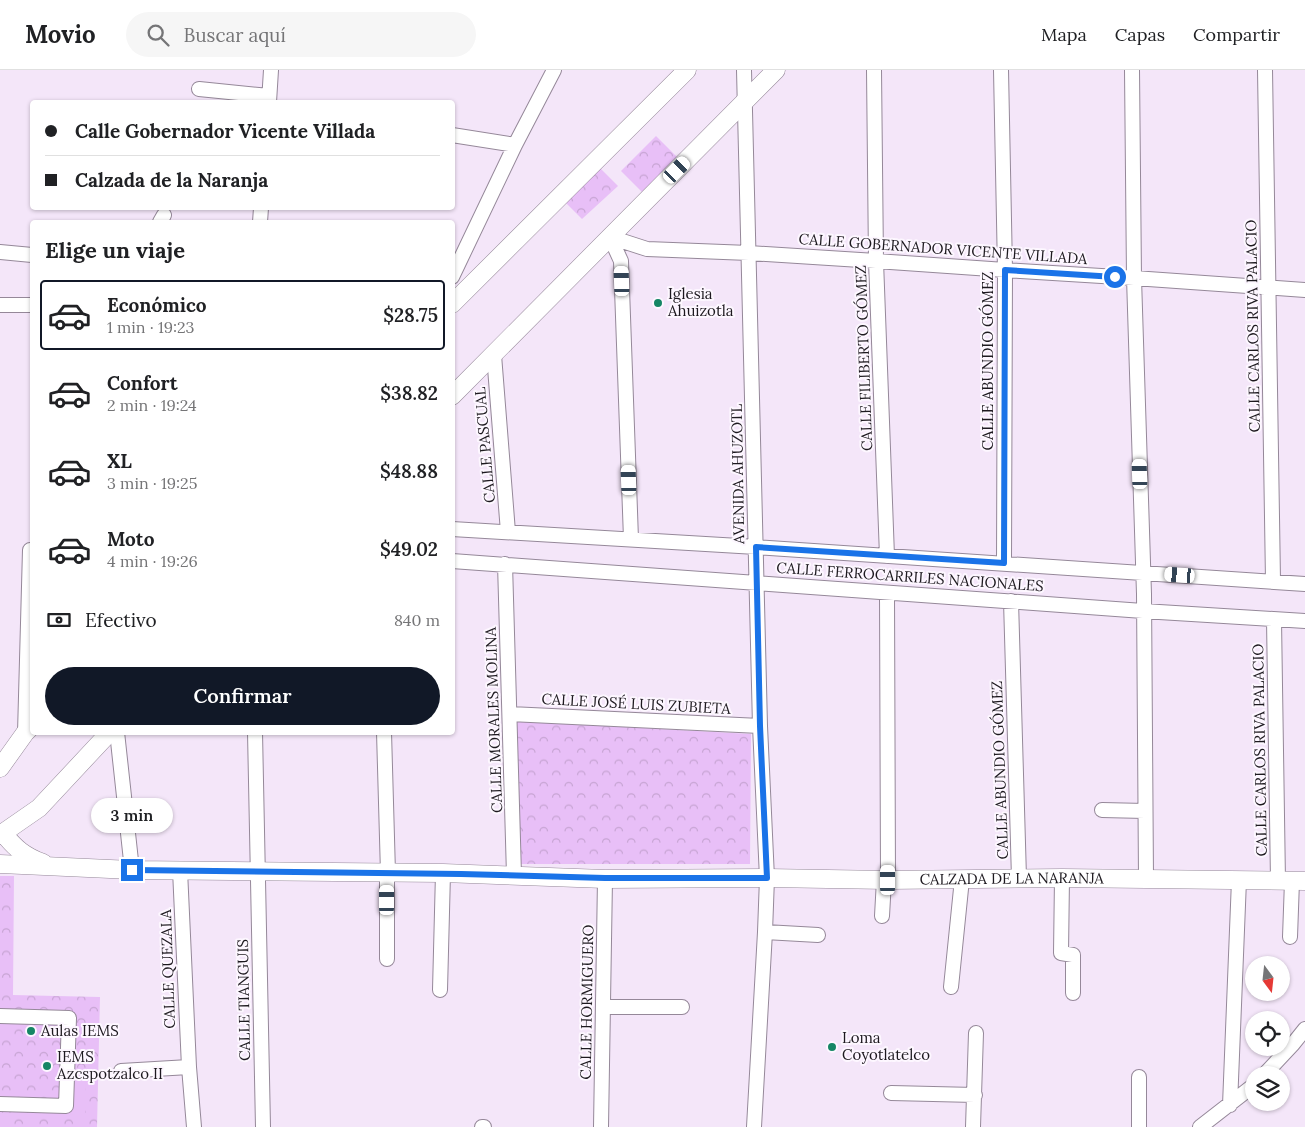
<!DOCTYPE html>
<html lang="es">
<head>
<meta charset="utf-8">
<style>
  :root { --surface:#fff; --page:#f6f6f6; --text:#202124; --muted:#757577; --line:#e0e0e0; --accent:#111827 }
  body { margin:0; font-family:Lora,serif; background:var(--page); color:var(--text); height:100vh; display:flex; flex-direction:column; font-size:19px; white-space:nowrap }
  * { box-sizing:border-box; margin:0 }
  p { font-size:16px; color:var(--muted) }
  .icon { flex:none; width:28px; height:28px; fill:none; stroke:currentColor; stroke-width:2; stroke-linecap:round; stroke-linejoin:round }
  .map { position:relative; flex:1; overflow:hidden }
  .side { position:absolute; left:30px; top:150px; width:425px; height:515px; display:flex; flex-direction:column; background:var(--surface); border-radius:5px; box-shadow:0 1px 4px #0004 }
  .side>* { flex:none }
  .banner { position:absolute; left:30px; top:30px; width:425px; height:110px; border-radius:5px; box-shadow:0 1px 4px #0004; display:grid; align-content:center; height:110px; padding:0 15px; background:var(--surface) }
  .needle { width:32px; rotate:165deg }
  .fabs { position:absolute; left:1245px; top:886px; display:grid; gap:10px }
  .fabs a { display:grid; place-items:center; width:45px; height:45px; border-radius:50%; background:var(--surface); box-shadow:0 1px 4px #0004; font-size:25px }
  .end { position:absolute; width:22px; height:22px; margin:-11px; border:6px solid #1a73e8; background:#fff; box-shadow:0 0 0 2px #fff }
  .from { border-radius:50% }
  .bubble { position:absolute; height:35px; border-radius:18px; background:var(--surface); box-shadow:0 1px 4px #0004; font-size:16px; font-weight:600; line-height:35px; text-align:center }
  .car { position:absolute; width:15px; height:30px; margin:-15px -8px; border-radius:6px; box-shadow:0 0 4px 1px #0007; background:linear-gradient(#fff 24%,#345 0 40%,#fff 0 76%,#345 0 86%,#fff 0) }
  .banner b { display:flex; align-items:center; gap:18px; height:48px; font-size:19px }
  .banner b+b { border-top:1px solid var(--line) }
  .banner i { width:12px; height:12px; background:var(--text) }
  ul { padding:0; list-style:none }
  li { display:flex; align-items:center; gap:15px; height:70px; margin:0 10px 8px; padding:0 5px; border:2px solid transparent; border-radius:5px }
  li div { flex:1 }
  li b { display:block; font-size:19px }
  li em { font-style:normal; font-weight:600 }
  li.current { border-color:var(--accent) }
  li>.icon { width:45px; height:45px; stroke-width:1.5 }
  h2 { padding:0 15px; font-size:22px; line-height:60px }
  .pay { display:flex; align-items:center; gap:12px; height:55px; padding:0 15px; font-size:19px }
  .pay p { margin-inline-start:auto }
  .action { display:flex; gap:10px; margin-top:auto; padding:10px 15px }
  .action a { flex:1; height:58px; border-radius:30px; background:var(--accent); color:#fff; font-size:20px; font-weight:600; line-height:58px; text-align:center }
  header { display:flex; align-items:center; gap:30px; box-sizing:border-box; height:70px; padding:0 25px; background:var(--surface); border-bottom:1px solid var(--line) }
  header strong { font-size:24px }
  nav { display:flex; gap:28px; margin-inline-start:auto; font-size:18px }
  .search { width:350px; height:45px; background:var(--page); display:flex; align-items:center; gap:12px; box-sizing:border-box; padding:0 18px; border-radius:28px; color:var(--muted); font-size:19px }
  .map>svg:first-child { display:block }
  .park { fill:url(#park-crowns) }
  .pitch { fill:#e8bff7 }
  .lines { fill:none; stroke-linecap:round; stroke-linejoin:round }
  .minor-casing { stroke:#958899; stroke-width:16 }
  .major-casing { stroke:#958899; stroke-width:19 }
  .minor { stroke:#fff; stroke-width:14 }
  .major { stroke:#fff; stroke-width:18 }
  .route { stroke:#1a73e8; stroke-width:6 }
  .poi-dot { fill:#158665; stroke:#fdf7ff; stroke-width:2 }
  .labels { text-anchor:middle; stroke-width:4; stroke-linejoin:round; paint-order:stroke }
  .street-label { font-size:15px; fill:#1d191f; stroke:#fdf7ff }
  .poi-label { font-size:15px; fill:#1d191f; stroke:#fdf7ff; text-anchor:start }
</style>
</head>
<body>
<header>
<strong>Movio</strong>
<div class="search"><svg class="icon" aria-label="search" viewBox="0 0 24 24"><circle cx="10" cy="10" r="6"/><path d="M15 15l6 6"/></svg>Buscar aquí</div>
<nav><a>Mapa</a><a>Capas</a><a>Compartir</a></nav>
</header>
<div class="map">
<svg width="1305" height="1057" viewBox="0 0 1305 1057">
  <defs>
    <pattern id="park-crowns" width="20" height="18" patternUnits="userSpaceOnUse" patternTransform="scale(1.25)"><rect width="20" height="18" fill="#e8bff7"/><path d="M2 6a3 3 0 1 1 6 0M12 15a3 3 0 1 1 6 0" fill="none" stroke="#c7a4d3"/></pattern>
  </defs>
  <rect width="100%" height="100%" fill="#f4e6f9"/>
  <path class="park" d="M656 66 677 87 642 122 621 101Z
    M600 98 618 116 582 149 564 131Z
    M516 651 751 664 750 794H521Z
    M0 806H14L13 925 100 927 97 1057H0Z"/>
  <path class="pitch" d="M70 1011H86L85 1045 69 1044Z"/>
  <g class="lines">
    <g class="minor-casing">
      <path id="minor" d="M744 0 760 656 767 808 765 862 754 1057
        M874 0 876 191 887 486
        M1001 0 1005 200 1004 493
        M1132 0 1134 208 1144 524 1146 808
        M1265 0 1273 511
        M199 19 269 26
        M269 32 271 0
        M452 65 515 75
        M160 152 164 145
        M260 152 261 138
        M610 167 647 179 749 183 876 191 1005 200 1134 208 1305 220
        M610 167 621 191 631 469
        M0 182 32 185
        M452 207 515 75 554 0
        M0 235H32
        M494 285 508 462
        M452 459 756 477 1305 514
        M452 491 1143 541 1305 551
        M505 494 514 805
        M887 523 888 810
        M1011 531 1019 808
        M1274 550 1278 811
        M510 644 760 656
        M117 662 132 800
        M255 662 263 1057
        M384 662 388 803
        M25 663 30 480
        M1102 740 1145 741
        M180 800 189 997 194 1057
        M1062 808 1061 883 1073 885V923
        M882 846 884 810
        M765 862 818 865
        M1290 867 1292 811
        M387 889V803
        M951 917 962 809
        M440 920 443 803
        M603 937H682
        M0 946 69 948 66 1036 0 1034
        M121 1001 189 997
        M1264 1005 1293 974 1305 959
        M1139 1007V1057
        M891 1023 975 1025
        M1230 1035 1239 810
        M482 1057H484
        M601 1057 605 809
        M973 1057 976 963
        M1200 1057 1254 1015"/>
    </g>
    <g class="major-casing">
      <g id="major">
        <path d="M452 234 687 0"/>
        <path d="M452 326 776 0"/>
        <path d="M0 698 25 663 32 656"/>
        <path d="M3 763C15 778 24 786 43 793"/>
        <path d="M0 765 39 738 110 662"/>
        <path id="s1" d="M0 794 132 800 443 803 605 809 767 808 888 810 1062 808 1305 811"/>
      </g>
    </g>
    <use href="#minor" class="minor"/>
    <use href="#major" class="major"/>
  </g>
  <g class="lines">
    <path class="route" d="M132 800 461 804 605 808H767L760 656 756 477 1004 493 1005 200 1115 207"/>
  </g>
  <g class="poi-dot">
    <circle cx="658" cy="233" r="5"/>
    <circle cx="31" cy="961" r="5"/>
    <circle cx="832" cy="977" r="5"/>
    <circle cx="47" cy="996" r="5"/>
  </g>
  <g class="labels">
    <g class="street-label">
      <text transform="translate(943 179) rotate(4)" y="5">CALLE GOBERNADOR VICENTE VILLADA</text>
      <text transform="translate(1253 256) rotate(-91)" y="5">CALLE CARLOS RIVA PALACIO</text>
      <text transform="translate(864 288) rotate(-92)" y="5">CALLE FILIBERTO GÓMEZ</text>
      <text transform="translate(988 291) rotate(-90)" y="5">CALLE ABUNDIO GÓMEZ</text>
      <text transform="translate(485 375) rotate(-95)" y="5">CALLE PASCUAL</text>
      <text transform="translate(738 404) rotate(-91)" y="5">AVENIDA AHUZOTL</text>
      <text transform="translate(910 507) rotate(4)" y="5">CALLE FERROCARRILES NACIONALES</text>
      <text transform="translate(636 634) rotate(3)" y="5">CALLE JOSÉ LUIS ZUBIETA</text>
      <text transform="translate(494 650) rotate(-92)" y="5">CALLE MORALES MOLINA</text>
      <text transform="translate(1260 680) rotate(-91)" y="5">CALLE CARLOS RIVA PALACIO</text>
      <text transform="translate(1000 700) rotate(-92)" y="5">CALLE ABUNDIO GÓMEZ</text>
      <text dy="5" stroke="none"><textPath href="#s1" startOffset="1012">CALZADA DE LA NARANJA</textPath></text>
      <text transform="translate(168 899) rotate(-92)" y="5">CALLE QUEZALA</text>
      <text transform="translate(244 930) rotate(-91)" y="5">CALLE TIANGUIS</text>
      <text transform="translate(587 932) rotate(-89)" y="5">CALLE HORMIGUERO</text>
    </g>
    <g class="poi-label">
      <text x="668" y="229">Iglesia<tspan x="668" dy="17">Ahuizotla</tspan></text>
      <text x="41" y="966">Aulas IEMS</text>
      <text x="842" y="973">Loma<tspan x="842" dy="17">Coyotlatelco</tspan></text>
      <text x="57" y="992">IEMS<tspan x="57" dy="17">Azcspotzalco II</tspan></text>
    </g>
  </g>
</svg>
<div class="fabs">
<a><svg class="needle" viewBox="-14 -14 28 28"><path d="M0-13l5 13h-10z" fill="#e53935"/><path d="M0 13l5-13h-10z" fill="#757577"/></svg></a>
<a><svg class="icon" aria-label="locate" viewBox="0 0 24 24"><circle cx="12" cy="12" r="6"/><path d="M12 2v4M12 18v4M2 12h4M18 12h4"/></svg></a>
<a><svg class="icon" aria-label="layers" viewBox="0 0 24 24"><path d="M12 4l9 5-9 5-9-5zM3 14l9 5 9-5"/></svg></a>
</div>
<i class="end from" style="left:1115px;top:207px"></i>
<i class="end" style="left:132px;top:800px"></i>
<div class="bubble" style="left:91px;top:728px;width:82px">3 min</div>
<i class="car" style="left:677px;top:100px;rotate:45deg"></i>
<i class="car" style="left:622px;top:211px;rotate:358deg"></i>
<i class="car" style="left:1140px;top:404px;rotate:358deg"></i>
<i class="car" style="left:629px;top:410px;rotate:358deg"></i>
<i class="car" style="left:1180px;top:505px;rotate:274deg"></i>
<i class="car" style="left:888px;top:810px;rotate:0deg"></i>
<i class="car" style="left:387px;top:830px;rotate:0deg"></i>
<div class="banner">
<b><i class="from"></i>Calle Gobernador Vicente Villada</b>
<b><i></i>Calzada de la Naranja</b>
</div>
<section class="side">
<h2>Elige un viaje</h2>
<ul>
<li class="current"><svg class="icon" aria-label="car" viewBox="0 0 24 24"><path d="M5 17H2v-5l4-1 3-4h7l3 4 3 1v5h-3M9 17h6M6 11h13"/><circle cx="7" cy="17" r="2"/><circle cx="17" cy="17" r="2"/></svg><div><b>Económico</b><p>1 min · 19:23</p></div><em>$28.75</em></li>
<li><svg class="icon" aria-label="car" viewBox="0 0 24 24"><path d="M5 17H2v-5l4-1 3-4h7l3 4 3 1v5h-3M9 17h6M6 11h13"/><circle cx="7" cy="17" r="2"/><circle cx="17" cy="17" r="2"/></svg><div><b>Confort</b><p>2 min · 19:24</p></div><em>$38.82</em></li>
<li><svg class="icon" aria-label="car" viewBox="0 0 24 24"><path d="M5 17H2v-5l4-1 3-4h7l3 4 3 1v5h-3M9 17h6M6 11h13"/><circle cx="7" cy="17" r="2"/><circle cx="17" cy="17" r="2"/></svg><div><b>XL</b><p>3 min · 19:25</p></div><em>$48.88</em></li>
<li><svg class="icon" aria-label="car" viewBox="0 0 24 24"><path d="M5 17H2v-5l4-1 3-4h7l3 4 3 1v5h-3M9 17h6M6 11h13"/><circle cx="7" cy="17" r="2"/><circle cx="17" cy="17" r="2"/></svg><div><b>Moto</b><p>4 min · 19:26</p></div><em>$49.02</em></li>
</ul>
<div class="pay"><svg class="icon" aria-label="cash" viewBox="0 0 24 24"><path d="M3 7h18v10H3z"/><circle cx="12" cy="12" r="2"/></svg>Efectivo<p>840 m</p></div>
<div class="action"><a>Confirmar</a></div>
</section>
</div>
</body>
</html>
